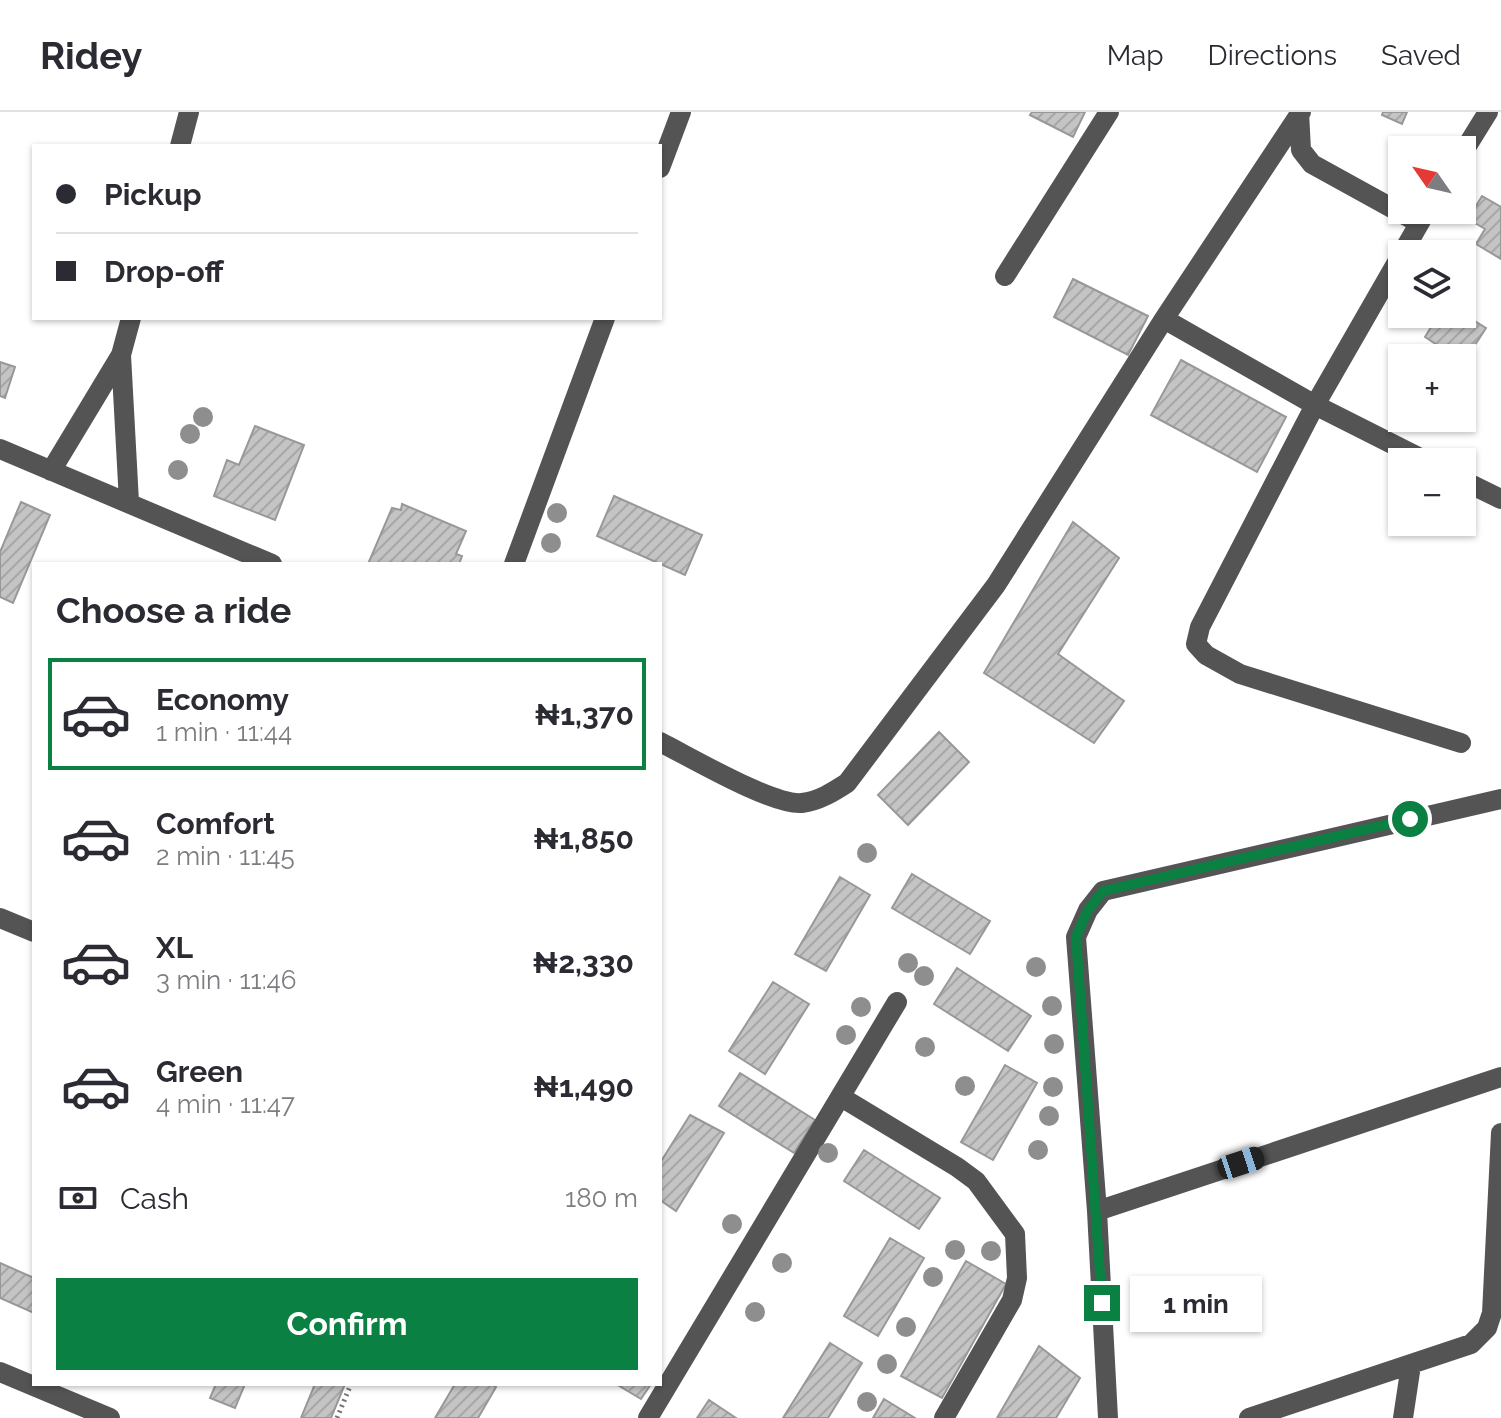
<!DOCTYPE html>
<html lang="en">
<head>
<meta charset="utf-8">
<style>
  :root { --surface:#fff; --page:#f2f2f3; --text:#2b2b33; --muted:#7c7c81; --line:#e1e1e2; --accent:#0b8043 }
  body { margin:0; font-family:Raleway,sans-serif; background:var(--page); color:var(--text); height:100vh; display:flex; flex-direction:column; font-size:30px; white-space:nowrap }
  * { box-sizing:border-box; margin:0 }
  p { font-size:26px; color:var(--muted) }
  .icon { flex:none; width:44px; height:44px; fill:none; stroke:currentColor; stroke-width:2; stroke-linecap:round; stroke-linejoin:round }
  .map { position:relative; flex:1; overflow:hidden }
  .side { position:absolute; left:32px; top:450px; width:630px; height:824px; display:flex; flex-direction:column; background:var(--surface); border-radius:0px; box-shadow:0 2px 6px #0004 }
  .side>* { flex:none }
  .guide { position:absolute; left:32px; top:32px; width:630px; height:176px; border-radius:0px; box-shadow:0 2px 6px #0004; display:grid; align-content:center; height:176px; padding:0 24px; background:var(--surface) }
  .needle { width:52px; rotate:304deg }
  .buttons { position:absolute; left:1388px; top:24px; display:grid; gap:16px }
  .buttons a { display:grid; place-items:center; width:88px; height:88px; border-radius:0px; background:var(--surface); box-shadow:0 2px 6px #0004; font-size:40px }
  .end { position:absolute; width:36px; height:36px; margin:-18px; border:10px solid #0b8043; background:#fff; box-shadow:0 0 0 4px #fff }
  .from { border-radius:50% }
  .bubble { position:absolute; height:56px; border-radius:0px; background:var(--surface); box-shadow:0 2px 6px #0004; font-size:26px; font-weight:700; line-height:56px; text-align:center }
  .car { position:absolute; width:24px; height:48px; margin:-24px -12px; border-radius:10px; box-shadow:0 0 6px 2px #0007; background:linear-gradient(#222 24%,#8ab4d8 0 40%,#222 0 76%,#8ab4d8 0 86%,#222 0) }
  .guide b { display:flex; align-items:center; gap:28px; height:76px; font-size:30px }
  .guide b+b { border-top:2px solid var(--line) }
  .guide i { width:20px; height:20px; background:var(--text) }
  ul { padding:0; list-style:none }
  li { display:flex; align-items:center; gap:24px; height:112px; margin:0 16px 12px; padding:0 8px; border:4px solid transparent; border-radius:0px }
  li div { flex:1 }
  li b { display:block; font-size:30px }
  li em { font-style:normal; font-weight:700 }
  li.on { border-color:var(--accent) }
  li>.icon { width:72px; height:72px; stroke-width:1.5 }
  h2 { padding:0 24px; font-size:36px; line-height:96px }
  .pay { display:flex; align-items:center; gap:20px; height:88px; padding:0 24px; font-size:30px }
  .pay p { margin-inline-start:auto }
  .action { display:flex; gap:16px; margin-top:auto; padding:16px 24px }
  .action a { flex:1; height:92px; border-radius:0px; background:var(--accent); color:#fff; font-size:32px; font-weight:700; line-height:92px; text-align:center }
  header { display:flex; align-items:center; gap:48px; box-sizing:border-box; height:112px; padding:0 40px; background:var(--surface); border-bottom:2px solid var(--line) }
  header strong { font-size:38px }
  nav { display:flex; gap:44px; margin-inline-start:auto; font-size:28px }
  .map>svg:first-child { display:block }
  .building { fill:url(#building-hatch); stroke:#989898; stroke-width:2 }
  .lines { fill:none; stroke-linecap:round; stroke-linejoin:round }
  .path { stroke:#767676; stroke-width:5; stroke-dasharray:2 4; stroke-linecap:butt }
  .minor { stroke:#545454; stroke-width:20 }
  .tree { fill:#8e8e8e }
  .route { stroke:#0b8043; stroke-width:10 }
</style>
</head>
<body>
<header>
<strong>Ridey</strong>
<nav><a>Map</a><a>Directions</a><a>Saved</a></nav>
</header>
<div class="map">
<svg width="1501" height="1306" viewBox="0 0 1501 1306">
  <defs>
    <pattern id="building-hatch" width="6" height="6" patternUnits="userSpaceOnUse" patternTransform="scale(2)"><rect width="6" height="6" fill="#c4c4c4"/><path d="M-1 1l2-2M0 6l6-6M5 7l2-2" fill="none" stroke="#a7a7a7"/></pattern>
  </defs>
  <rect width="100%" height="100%" fill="#fff"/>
  <path class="building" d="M1032 0H1085L1073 25 1030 3Z
    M1383 0H1407L1402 12 1382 3Z
    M1482 84 1501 95V147L1476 132 1485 117 1468 107Z
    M1073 167 1148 204 1128 243 1054 205Z
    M1462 201 1486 216 1464 250 1462 246H1457L1425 225 1439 202Z
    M1181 248 1286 305 1257 360 1151 303Z
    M0 250 15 255 5 286 0 284Z
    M255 314 304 333 275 408 214 384 227 348 239 353Z
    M614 384 702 423 685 463 597 424Z
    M21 390 50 403 13 491 0 485V440Z
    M402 392 466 419 456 442 462 444 459 452H368L392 396 401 398Z
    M1073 410 1119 446 1058 542 1124 589 1094 631 984 561Z
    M939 620 969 650 908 713 878 683Z
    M912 762 990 809 970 842 892 796Z
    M840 765 870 783 826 859 795 842Z
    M957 856 1031 904 1008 939 934 892Z
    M773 870 809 892 765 962 729 939Z
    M1005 953 1037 971 993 1048 961 1030Z
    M740 961 815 1008 794 1041 719 994Z
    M690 1003 724 1021 676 1099 660 1088V1051Z
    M864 1038 940 1086 919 1117 844 1069Z
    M890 1126 924 1146 878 1224 844 1204Z
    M966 1149 1006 1172 942 1286 901 1264Z
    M0 1151 34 1166V1201L0 1186Z
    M830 1231 862 1251 828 1306H783Z
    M1039 1234 1080 1266 1056 1306H997Z
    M216 1272H245L235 1296 210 1286Z
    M315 1272H345L331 1306H301Z
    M455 1272H491L496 1275 478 1306H435Z
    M616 1272H651L641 1287Z
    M884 1287 915 1306H873Z
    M709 1288 736 1306H697Z"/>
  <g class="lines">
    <path class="path" d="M337 1306 351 1272"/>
    <path class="minor" d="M1299 0 1301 38 1312 52 1419 111
      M180 34 189 0
      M1462 42 1488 0
      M660 56 681 0
      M1427 98 1315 293 1200 515 1196 532 1206 543 1240 562 1461 631
      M1005 164 1109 0
      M1164 207 1315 293 1428 350
      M121 243 129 390
      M0 337 272 452
      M51 359 121 243 131 206
      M1462 368 1501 387
      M514 452 605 206
      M660 630C690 645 773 694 802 691 819 689 833 680 847 671L996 473 1164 207 1301 0
      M0 806 34 820
      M841 985 957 1055 976 1069 1015 1122 1017 1166 1012 1188 944 1306
      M1097 1099 1501 965
      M0 1260 110 1306
      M648 1306 897 890
      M1108 1306 1097 1099 1076 825 1088 798 1103 779 1501 687
      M1249 1306 1471 1232 1487 1216 1492 1201 1501 1021
      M1403 1306 1411 1253"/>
  </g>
  <g class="tree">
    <circle cx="203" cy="305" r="10"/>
    <circle cx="190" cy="322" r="10"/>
    <circle cx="178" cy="358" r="10"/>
    <circle cx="557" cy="401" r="10"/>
    <circle cx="551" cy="431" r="10"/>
    <circle cx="867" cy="741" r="10"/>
    <circle cx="908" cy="851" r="10"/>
    <circle cx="1036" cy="855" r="10"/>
    <circle cx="924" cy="864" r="10"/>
    <circle cx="1052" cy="894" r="10"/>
    <circle cx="861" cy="895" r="10"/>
    <circle cx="846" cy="923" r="10"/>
    <circle cx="1054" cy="932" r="10"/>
    <circle cx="925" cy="935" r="10"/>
    <circle cx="965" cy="974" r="10"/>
    <circle cx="1053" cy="975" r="10"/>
    <circle cx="1049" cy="1004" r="10"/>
    <circle cx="1038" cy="1038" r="10"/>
    <circle cx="828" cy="1041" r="10"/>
    <circle cx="732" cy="1112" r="10"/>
    <circle cx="955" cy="1138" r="10"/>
    <circle cx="991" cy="1139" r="10"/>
    <circle cx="782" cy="1151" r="10"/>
    <circle cx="933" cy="1165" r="10"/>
    <circle cx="755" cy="1200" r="10"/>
    <circle cx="906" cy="1215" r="10"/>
    <circle cx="887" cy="1252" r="10"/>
    <circle cx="867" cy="1290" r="10"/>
  </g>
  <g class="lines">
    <path class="route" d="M1102 1191 1076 825 1088 798 1103 779 1410 707"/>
  </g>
</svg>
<div class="buttons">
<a><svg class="needle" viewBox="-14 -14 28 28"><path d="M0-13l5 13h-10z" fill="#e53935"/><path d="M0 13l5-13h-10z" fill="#7c7c81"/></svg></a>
<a><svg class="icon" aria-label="layers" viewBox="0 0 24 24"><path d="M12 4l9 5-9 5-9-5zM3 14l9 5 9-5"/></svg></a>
<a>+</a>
<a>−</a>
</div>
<i class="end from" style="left:1410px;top:707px"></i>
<i class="end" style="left:1102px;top:1191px"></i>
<div class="bubble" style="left:1130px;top:1164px;width:132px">1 min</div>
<i class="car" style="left:1241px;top:1051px;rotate:72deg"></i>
<div class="guide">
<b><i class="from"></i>Pickup</b>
<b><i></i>Drop-off</b>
</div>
<section class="side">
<h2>Choose a ride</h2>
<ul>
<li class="on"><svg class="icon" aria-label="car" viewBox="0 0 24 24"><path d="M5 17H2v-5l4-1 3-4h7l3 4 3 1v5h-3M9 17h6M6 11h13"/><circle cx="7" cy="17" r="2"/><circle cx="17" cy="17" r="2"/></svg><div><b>Economy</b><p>1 min · 11:44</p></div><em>₦1,370</em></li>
<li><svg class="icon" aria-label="car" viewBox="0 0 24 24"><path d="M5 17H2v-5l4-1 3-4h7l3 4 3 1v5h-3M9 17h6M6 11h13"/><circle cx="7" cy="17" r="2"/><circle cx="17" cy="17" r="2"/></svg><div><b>Comfort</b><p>2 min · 11:45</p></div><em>₦1,850</em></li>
<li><svg class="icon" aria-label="car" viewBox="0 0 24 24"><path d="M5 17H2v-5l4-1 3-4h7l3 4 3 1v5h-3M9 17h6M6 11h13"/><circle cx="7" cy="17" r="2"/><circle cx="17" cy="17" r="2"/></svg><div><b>XL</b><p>3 min · 11:46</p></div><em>₦2,330</em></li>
<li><svg class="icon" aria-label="car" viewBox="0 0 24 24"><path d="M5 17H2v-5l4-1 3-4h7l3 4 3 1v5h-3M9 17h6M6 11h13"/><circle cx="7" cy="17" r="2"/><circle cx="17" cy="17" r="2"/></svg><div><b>Green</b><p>4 min · 11:47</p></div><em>₦1,490</em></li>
</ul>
<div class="pay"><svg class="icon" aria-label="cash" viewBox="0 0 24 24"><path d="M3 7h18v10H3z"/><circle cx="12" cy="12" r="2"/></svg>Cash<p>180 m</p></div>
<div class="action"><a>Confirm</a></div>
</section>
</div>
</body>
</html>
